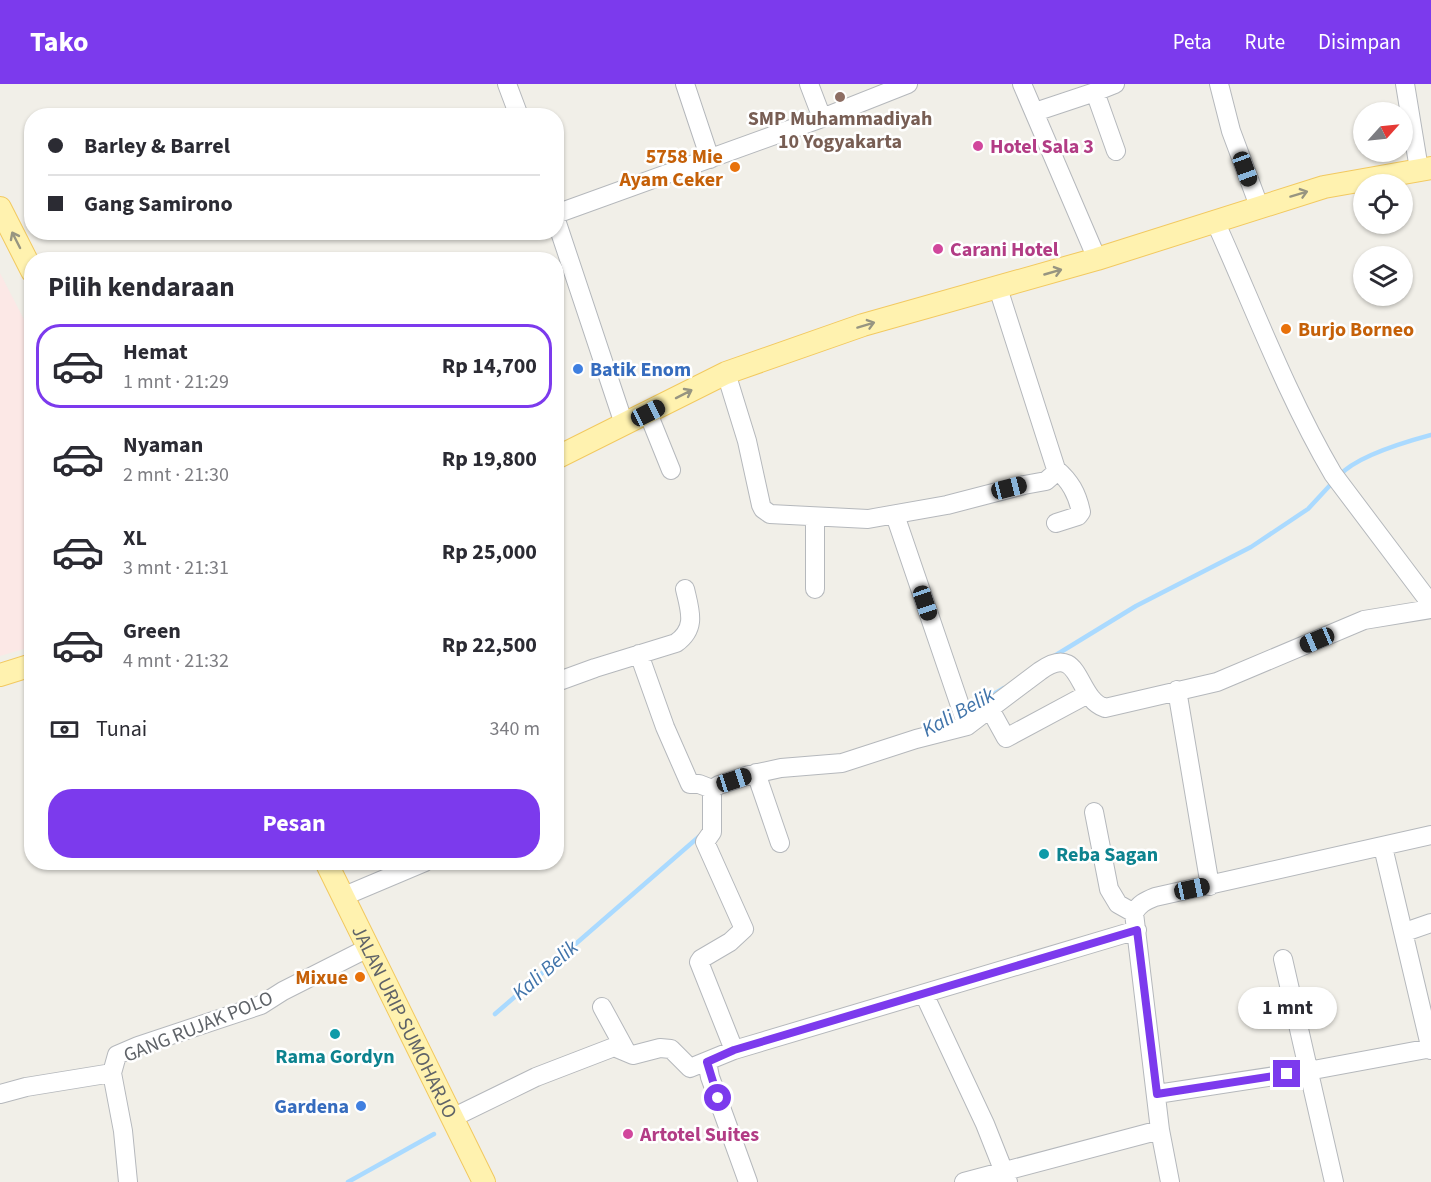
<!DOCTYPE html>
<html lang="id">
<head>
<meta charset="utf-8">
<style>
  :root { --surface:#fff; --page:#f2f2f3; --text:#2b2b33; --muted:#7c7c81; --line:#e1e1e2; --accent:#7c3aed }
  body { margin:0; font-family:"Source Sans 3",sans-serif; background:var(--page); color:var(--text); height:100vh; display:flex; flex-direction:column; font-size:22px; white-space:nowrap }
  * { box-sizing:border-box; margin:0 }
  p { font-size:20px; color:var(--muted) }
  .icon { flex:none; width:33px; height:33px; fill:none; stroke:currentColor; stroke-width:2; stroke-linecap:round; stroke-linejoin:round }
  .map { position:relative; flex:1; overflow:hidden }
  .panel { position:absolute; left:24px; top:168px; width:540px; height:618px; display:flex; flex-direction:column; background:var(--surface); border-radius:24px; box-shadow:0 2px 4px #0004 }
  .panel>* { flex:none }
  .top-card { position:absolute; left:24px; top:24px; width:540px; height:132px; border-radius:24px; box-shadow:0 2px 4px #0004; display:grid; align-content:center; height:132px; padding:0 24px; background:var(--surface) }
  .needle { width:39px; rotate:63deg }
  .fabs { position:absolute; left:1353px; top:18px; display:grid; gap:12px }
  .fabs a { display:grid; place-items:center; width:60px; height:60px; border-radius:50%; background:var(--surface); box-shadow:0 2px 4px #0004; font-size:30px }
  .end { position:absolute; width:27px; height:27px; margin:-14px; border:8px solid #7c3aed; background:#fff; box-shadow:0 0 0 3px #fff }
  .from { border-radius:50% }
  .bubble { position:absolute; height:42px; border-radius:21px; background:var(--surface); box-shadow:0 2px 4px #0004; font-size:20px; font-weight:700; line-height:42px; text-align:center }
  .car { position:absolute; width:18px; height:36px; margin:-18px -9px; border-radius:8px; box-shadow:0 0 4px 2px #0007; background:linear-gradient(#222 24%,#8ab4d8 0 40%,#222 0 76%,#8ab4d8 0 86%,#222 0) }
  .top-card b { display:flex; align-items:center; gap:21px; height:57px; font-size:22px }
  .top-card b+b { border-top:2px solid var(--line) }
  .top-card i { width:15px; height:15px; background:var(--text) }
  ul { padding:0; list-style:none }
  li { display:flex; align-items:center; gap:18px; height:84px; margin:0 12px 9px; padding:0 12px; border:3px solid transparent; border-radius:24px }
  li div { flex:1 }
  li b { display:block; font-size:22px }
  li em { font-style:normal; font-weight:700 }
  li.on { border-color:var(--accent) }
  li>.icon { width:54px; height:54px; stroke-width:1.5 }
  h2 { padding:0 24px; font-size:27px; line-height:72px }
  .pay { display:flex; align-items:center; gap:15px; height:66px; padding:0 24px; font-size:22px }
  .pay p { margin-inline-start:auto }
  .cta { display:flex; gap:12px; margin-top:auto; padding:12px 24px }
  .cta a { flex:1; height:69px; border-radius:24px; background:var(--accent); color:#fff; font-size:24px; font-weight:700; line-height:69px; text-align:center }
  header { display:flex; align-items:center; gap:36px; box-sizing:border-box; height:84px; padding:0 30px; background:var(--accent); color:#fff }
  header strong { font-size:28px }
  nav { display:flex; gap:33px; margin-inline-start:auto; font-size:21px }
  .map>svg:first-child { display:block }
  .medical { fill:#fce8e6 }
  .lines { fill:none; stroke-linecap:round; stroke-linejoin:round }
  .stream { stroke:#aadaff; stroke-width:4.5 }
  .minor-casing { stroke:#b5b8bc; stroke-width:20 }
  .major-casing { stroke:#f2c960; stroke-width:24 }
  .minor { stroke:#fff; stroke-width:18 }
  .major { stroke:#fff2af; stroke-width:22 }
  .oneway { stroke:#979581 }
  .route { stroke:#7c3aed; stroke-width:8 }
  .education-dot { fill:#8d6e63; stroke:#fff; stroke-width:2 }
  .hotel-dot { fill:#d1479c; stroke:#fff; stroke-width:2 }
  .food-dot { fill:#e8710a; stroke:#fff; stroke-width:2 }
  .shop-dot { fill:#3f7fe0; stroke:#fff; stroke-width:2 }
  .culture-dot { fill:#0f9aa8; stroke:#fff; stroke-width:2 }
  .labels { text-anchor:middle; stroke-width:5; stroke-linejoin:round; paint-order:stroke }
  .education-label { font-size:20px; font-weight:bold; fill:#785e54; stroke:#fff }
  .hotel-label { font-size:20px; font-weight:bold; fill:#b23c85; stroke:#fff; text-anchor:start }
  .food-label { font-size:20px; font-weight:bold; fill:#c56008; stroke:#fff; text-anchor:end }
  .shop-label { font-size:20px; font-weight:bold; fill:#366cbe; stroke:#fff; text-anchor:start }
  .culture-label { font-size:20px; font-weight:bold; fill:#0d838f; stroke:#fff; text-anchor:start }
  .street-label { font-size:20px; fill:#5f6368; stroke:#fff }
  .water-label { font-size:21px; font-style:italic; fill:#4174aa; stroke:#fff }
</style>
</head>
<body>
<header>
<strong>Tako</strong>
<nav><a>Peta</a><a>Rute</a><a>Disimpan</a></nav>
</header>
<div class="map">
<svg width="1431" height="1098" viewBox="0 0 1431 1098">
  <rect width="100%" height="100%" fill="#f1efe8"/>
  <path class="medical" d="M0 189 32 251 31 563 0 572Z"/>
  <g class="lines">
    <path class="stream" d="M1339 392C1356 372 1405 358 1431 351
      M1051 574 1136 522 1251 463 1308 425 1333 398
      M967 626 1004 604
      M495 930 702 750
      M348 1098 434 1050"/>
    <g class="minor-casing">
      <path id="minor" d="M507 0 519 32
        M685 0 710 75
        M809 0 822 34
        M1022 0 1097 175
        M1219 0 1231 47 1259 122
        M1405 0 1419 85
        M1095 8 1115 0
        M1035 28 1095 8 1116 67
        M556 130 822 34 908 0
        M556 136 624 340
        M1215 137C1253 221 1286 310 1333 390L1431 520
        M998 204 1056 385C1070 397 1077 409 1081 428L1078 432 1056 439
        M726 289 747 357 761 421 763 425 770 430 868 435 947 421 1024 401 1046 397 1054 390 1056 385
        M648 329 671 386
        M895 431 967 642
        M815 433V505
        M639 570 665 643 690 700H699L712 705 719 701 749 691 781 684 842 679 916 655 967 642 1040 587C1082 557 1075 614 1105 624L1217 598 1364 536 1431 525
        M556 593 562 596 595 584 676 559C697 544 690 527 685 505
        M1177 606 1210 802
        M990 625 1006 654 1088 610
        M756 689 780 759
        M712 705V748L705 758 744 845 730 858 701 875 699 878 734 966
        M1094 728 1109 805 1118 820 1134 829
        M1383 763 1431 966
        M342 813 425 778
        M1405 848 1431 839
        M1283 875 1334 1098
        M924 910 985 1040 1008 1098
        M602 923 626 967
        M707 978 710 993 748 1098
        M0 1010 26 1003 112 989
        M1157 1010 1308 987 1431 964
        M452 1034 536 993 614 963 633 971 660 964 671 965 690 984 734 966 1137 846
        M128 1098 123 1047 112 989 117 971 138 962 261 921 283 907 368 864
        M964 1098 1160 1046
        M1170 1098 1160 1046 1134 829C1139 820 1145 817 1155 813L1431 751"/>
    </g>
    <g class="major-casing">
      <g id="major">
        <path d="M0 124 32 187"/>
        <path d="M556 374 726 289 863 241 1097 175 1324 103 1431 84"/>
        <path d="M0 591 32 581"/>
        <path id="s1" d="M326 778 484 1098"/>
      </g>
    </g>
    <use href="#minor" class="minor"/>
    <use href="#major" class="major"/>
  </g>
  <defs><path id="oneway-shaft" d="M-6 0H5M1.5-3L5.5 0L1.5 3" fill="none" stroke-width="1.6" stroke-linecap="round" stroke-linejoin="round" transform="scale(1.5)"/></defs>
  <g class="oneway">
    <use href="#oneway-shaft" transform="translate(1299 110) rotate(-17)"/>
    <use href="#oneway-shaft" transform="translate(16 156) rotate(-117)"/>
    <use href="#oneway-shaft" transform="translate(1053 188) rotate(-16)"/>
    <use href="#oneway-shaft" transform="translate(866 241) rotate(-17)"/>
    <use href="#oneway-shaft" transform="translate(684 310) rotate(-27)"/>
  </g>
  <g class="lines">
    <path class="route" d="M718 1014 707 978 734 966 1137 846 1157 1010 1287 990"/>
  </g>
  <circle class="education-dot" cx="840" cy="13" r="6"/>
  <g class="hotel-dot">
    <circle cx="978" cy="62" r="6"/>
    <circle cx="938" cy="165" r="6"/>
    <circle cx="628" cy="1050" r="6"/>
  </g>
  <g class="food-dot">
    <circle cx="735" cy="83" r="6"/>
    <circle cx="1286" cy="245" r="6"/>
    <circle cx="360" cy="893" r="6"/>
  </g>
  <g class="shop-dot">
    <circle cx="578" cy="285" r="6"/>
    <circle cx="361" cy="1022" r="6"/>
  </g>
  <g class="culture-dot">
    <circle cx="1044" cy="770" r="6"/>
    <circle cx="335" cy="950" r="6"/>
  </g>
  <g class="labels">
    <g class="education-label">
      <text x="840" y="41">SMP Muhammadiyah<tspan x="840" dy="23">10 Yogyakarta</tspan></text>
    </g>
    <g class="hotel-label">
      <text x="990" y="69">Hotel Sala 3</text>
      <text x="950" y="172">Carani Hotel</text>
      <text x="640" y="1057">Artotel Suites</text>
    </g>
    <g class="food-label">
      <text x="723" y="79">5758 Mie<tspan x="723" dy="23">Ayam Ceker</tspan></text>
      <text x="1298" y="252" text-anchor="start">Burjo Borneo</text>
      <text x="348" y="900">Mixue</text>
    </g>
    <g class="shop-label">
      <text x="590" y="292">Batik Enom</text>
      <text x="349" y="1029" text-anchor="end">Gardena</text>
    </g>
    <g class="culture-label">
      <text x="1056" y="777">Reba Sagan</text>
      <text x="335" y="979" text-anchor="middle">Rama Gordyn</text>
    </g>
    <g class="street-label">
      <text dy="7" stroke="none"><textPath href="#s1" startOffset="178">JALAN URIP SUMOHARJO</textPath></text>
      <text transform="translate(198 942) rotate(-22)" y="7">GANG RUJAK POLO</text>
    </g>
    <g class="water-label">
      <text transform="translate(958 628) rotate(-29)" y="7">Kali Belik</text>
      <text transform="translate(545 886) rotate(-41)" y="7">Kali Belik</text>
    </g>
  </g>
</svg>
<div class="fabs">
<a><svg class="needle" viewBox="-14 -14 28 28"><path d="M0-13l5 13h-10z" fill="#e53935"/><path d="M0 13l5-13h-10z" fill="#7c7c81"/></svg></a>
<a><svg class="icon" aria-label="locate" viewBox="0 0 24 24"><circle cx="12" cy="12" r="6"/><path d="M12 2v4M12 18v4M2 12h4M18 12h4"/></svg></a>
<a><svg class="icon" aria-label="layers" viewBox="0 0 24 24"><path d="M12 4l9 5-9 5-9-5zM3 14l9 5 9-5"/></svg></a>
</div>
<i class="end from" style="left:718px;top:1014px"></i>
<i class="end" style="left:1287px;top:990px"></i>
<div class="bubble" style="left:1238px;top:903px;width:99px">1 mnt</div>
<i class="car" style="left:1245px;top:85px;rotate:160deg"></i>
<i class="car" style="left:648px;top:329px;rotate:63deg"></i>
<i class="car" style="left:1009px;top:404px;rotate:76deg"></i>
<i class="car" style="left:925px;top:519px;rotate:161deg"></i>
<i class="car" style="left:1317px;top:556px;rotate:247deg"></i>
<i class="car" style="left:734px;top:696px;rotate:72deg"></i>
<i class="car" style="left:1192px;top:805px;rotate:78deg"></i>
<div class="top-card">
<b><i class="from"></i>Barley &amp; Barrel</b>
<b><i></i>Gang Samirono</b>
</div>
<section class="panel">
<h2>Pilih kendaraan</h2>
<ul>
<li class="on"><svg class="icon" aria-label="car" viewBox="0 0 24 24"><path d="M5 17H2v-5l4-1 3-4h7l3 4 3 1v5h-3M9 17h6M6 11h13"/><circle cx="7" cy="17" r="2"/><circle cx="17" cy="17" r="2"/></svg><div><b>Hemat</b><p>1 mnt · 21:29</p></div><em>Rp 14,700</em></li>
<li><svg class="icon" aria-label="car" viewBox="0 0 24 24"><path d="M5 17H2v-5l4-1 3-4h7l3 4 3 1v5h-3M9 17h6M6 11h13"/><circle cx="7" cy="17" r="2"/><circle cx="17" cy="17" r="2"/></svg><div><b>Nyaman</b><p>2 mnt · 21:30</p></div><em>Rp 19,800</em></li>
<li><svg class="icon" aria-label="car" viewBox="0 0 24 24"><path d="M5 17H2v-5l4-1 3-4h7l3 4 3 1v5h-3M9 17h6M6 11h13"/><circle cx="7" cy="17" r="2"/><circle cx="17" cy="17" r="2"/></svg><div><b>XL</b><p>3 mnt · 21:31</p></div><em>Rp 25,000</em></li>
<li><svg class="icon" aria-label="car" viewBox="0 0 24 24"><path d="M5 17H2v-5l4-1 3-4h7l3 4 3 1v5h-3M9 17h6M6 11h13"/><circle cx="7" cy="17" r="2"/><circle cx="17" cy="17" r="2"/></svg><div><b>Green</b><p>4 mnt · 21:32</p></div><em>Rp 22,500</em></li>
</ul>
<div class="pay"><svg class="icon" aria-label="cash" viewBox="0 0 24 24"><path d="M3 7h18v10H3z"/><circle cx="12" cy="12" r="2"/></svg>Tunai<p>340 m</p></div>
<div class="cta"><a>Pesan</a></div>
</section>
</div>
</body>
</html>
